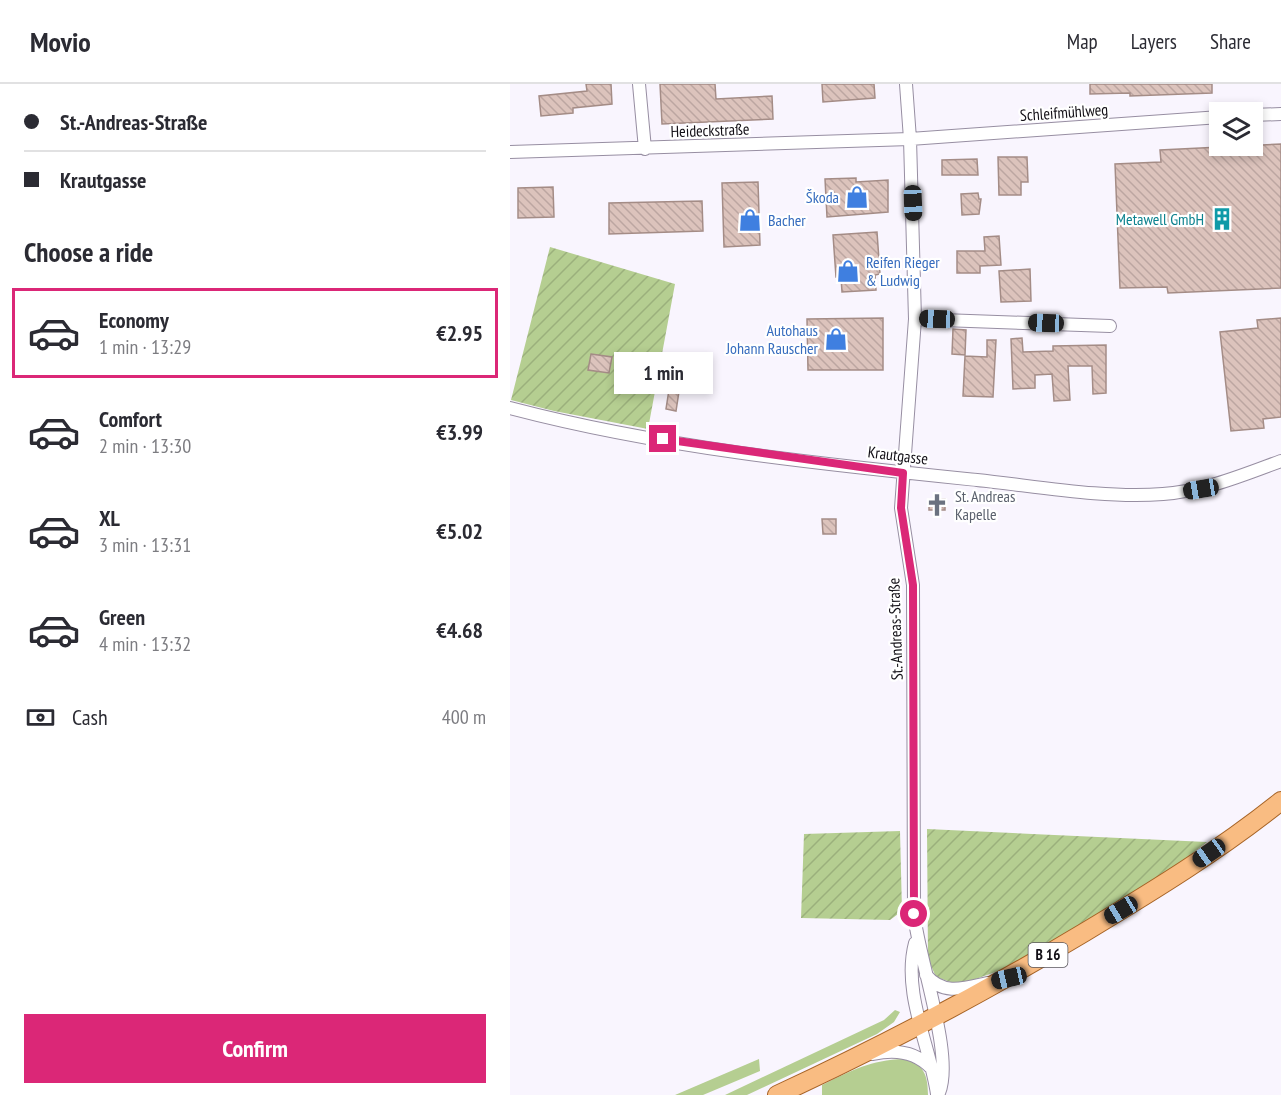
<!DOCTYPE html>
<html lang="en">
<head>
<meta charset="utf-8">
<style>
  :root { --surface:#fff; --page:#f2f2f3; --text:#2b2b33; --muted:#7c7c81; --line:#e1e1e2; --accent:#db2777 }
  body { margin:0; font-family:"PT Sans Narrow",sans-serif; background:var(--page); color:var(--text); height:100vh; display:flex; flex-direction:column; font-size:22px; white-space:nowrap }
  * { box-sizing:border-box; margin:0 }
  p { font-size:20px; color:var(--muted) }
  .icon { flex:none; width:33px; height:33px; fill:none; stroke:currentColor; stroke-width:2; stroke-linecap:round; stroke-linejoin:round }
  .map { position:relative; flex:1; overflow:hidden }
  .details { display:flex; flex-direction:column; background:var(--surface); width:510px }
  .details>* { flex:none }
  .guide { display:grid; align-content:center; height:132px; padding:0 24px; background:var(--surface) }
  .tools { position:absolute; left:699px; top:18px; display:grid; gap:12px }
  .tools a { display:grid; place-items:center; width:54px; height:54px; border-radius:0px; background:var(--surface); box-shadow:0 3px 9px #0003; font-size:30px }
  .end { position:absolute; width:27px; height:27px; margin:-14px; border:8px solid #db2777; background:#fff; box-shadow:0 0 0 3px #fff }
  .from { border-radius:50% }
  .bubble { position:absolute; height:42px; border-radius:0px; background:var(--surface); box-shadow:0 3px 9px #0003; font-size:20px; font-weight:700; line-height:42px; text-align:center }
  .car { position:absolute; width:18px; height:36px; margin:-18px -9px; border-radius:8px; box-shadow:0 0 4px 2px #0007; background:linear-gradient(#222 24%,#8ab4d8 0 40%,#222 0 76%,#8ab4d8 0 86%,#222 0) }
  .guide b { display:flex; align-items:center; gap:21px; height:57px; font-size:22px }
  .guide b+b { border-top:2px solid var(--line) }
  .guide i { width:15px; height:15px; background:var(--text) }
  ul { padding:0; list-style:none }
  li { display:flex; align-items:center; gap:18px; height:90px; margin:0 12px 9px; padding:0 12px; border:3px solid transparent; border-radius:0px }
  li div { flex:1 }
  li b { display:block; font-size:22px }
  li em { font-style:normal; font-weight:700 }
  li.current { border-color:var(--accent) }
  li>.icon { width:54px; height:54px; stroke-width:1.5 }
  h2 { padding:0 24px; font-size:27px; line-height:72px }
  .pay { display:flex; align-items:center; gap:15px; height:66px; padding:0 24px; font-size:22px }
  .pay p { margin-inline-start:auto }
  .primary-button { display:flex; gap:12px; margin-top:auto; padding:12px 24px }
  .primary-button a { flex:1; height:69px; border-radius:0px; background:var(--accent); color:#fff; font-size:24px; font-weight:700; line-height:69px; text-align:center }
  header { display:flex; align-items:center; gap:36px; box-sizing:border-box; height:84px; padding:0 30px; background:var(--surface); border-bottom:2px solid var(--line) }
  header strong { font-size:28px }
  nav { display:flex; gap:33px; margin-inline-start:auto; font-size:21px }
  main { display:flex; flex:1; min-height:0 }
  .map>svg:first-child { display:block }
  .grass { fill:#b5ce91 }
  .garden { fill:url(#garden-furrows) }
  .building { fill:url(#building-back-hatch); stroke:#a48c86; stroke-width:1.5 }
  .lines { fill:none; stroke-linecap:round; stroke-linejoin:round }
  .minor-casing { stroke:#978ea2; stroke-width:14 }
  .primary-casing { stroke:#a66326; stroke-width:20 }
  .minor { stroke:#fff; stroke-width:12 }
  .primary { stroke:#f9bc82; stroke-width:18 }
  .route { stroke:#db2777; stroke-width:8 }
  .labels { text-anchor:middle; stroke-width:4.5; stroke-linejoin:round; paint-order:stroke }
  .shield { fill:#fff; stroke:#59575c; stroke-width:1.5 }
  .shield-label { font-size:15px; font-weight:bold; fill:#120f16 }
  .street-label { font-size:16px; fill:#120f16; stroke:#fff }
  .shop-label { font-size:16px; fill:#366cbe; stroke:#fff; text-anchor:end }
  .culture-label { font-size:16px; fill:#0d838f; stroke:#fff; text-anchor:end }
  .worship-label { font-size:16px; fill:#5b616d; stroke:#fff; text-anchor:start }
</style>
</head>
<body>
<header>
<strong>Movio</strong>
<nav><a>Map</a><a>Layers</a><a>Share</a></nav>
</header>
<main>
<section class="details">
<div class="guide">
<b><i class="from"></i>St.-Andreas-Straße</b>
<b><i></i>Krautgasse</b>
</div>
<h2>Choose a ride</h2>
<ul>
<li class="current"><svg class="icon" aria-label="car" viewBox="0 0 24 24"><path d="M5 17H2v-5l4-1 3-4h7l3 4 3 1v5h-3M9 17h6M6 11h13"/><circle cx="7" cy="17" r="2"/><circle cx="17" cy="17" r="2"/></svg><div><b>Economy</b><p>1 min · 13:29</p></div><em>€2.95</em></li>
<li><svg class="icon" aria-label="car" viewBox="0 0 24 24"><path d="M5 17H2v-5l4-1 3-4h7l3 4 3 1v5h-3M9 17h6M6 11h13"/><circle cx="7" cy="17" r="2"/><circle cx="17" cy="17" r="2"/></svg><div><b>Comfort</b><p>2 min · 13:30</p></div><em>€3.99</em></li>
<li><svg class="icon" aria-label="car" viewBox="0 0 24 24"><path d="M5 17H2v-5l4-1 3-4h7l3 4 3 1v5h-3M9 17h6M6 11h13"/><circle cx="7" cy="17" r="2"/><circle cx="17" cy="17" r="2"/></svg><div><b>XL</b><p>3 min · 13:31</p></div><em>€5.02</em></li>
<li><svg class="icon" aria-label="car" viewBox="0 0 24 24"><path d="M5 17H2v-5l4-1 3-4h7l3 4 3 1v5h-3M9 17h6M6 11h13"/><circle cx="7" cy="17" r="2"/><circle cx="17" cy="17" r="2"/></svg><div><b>Green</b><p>4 min · 13:32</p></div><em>€4.68</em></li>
</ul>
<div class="pay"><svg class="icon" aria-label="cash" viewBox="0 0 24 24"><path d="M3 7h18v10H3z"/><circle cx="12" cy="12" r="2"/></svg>Cash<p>400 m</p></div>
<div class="primary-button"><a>Confirm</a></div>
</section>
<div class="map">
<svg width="771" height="1011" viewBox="0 0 771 1011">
  <defs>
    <pattern id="garden-furrows" width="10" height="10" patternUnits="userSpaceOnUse" patternTransform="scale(1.5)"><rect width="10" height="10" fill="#b5ce91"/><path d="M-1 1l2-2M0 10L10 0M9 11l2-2" fill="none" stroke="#9bb07c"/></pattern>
    <pattern id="building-back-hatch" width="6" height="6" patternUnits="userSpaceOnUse" patternTransform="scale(1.5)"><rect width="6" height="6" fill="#dcc3bc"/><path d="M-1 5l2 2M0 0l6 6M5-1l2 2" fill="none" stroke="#bca6a1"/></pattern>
  </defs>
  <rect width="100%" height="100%" fill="#f9f5fe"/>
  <path class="grass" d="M385 926 390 928 384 938 367 950 237 1011H215L374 936Z
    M249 975 250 987 193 1011H165Z
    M394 975C414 979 418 992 418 1011H312V1001C343 986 360 976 394 975Z"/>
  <path class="garden" d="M40 163 165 200 138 345 44 327 1 316Z
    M417 745 697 758 642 800 491 886 449 901 426 893 418 875Z
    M390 747 392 827 380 836 291 834 294 750Z"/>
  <path class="building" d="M76 0H101L102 20 63 24V29L31 32 29 12 77 7Z
    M150 0H205L206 15 262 12 263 35 152 40Z
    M312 0H364L365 14 313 18Z
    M580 0H702V9L620 12V9L580 10Z
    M771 60V204L658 209 657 203 610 204 605 80 651 78 650 66Z
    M488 73H517L518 98H511V111H489Z
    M467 75 468 91H432V76Z
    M346 94V98L378 96V128L317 133 315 95Z
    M248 98 250 161 214 163 212 99Z
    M43 103 44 133 8 134V104Z
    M468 109 469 115H471L469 130 452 131 451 110Z
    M192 117 193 147 99 150V119Z
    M367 148 370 190 365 191 366 206 332 208 331 193H326L323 151Z
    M489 152 491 181 470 182V189H447V167H475L474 153Z
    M520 185 521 217 491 218 489 187Z
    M373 234V286H298L297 235Z
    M771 234V333L753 335 754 344 721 347 710 248 748 244 747 236Z
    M443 245 456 246 455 271 442 270Z
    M512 254 513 268 543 267V262L596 261V309L583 310 582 282H558L560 316 544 317 542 290 525 291V304L503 305 501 255Z
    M477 256H486L483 313 453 312 455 272 477 273Z
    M81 270 102 273 99 289 78 286Z
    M164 274 174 275 166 327 156 325Z
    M435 415V426H419V416Z
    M312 435H326V450H313Z"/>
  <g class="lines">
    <g class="minor-casing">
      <path id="minor" d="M129 0 135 65
        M396 0 400 55 405 235 391 424 403 501 404 830C408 874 446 976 428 1011
        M742 31 771 30
        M0 68 400 55 710 33
        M405 235 600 242
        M0 324C152 364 311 380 467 396 525 402 596 415 653 410 695 407 733 391 771 377
        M405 859C392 908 420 962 427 1010
        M416 891C433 912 455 904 477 899
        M363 970C385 965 405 967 421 984"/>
    </g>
    <g class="primary-casing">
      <path id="primary" d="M267 1011C373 962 475 908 575 848 643 807 710 766 771 717"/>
    </g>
    <use href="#minor" class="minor"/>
    <use href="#primary" class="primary"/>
  </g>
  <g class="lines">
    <path class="route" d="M153 355 393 389 391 424 403 501 404 830"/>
  </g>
  <defs>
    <g id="shop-bare" transform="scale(1.8)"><path d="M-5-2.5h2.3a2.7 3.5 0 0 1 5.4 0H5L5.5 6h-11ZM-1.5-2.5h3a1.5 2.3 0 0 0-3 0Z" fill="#3f7fe0" stroke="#fff" stroke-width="2.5" paint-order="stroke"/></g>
    <g id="building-bare" transform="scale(1.8)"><path d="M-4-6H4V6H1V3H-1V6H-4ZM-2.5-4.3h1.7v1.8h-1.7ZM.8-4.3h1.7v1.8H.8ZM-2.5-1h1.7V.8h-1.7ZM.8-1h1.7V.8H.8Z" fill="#0f9aa8" stroke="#fff" stroke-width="2.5" paint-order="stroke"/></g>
    <g id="church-bare" transform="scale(1.8)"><path d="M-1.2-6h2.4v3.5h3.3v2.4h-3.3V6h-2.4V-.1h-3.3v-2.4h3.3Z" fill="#6b7280" stroke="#fff" stroke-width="2.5" paint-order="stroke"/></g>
  </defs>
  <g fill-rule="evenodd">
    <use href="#shop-bare" x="347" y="113"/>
    <use href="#building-bare" x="712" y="135"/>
    <use href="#shop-bare" x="240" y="136"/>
    <use href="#shop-bare" x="338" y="187"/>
    <use href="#shop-bare" x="326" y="255"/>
    <use href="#church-bare" x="427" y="421"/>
  </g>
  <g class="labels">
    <rect class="shield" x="518.5" y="859" width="39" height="24" rx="4.5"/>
    <g class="shield-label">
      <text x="538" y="876">B 16</text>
    </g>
    <g class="street-label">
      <text transform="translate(554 28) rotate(-4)" y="6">Schleifmühlweg</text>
      <text transform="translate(200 46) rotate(-2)" y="6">Heideckstraße</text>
      <text transform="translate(388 371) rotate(7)" y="6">Krautgasse</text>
      <text transform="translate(385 545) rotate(-92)" y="6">St.-Andreas-Straße</text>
    </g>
    <g class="shop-label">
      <text x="329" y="119">Škoda</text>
      <text x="258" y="142" text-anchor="start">Bacher</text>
      <text x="356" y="184" text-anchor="start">Reifen Rieger<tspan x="356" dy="18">&amp; Ludwig</tspan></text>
      <text x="308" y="252">Autohaus<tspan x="308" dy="18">Johann Rauscher</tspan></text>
    </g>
    <g class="culture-label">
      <text x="694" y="141">Metawell GmbH</text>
    </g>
    <g class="worship-label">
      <text x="445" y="418">St. Andreas<tspan x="445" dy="18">Kapelle</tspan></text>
    </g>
  </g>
</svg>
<div class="tools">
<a><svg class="icon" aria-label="layers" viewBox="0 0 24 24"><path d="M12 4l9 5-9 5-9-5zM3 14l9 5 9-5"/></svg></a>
</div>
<i class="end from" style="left:404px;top:830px"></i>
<i class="end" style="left:153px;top:355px"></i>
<div class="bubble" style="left:104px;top:268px;width:99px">1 min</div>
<i class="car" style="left:403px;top:119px;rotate:178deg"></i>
<i class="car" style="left:427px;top:235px;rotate:272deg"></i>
<i class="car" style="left:536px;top:239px;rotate:272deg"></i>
<i class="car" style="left:691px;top:405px;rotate:261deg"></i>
<i class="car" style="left:699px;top:769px;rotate:235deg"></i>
<i class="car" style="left:611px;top:826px;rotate:239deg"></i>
<i class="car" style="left:499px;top:894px;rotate:257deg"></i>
</div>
</main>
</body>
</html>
